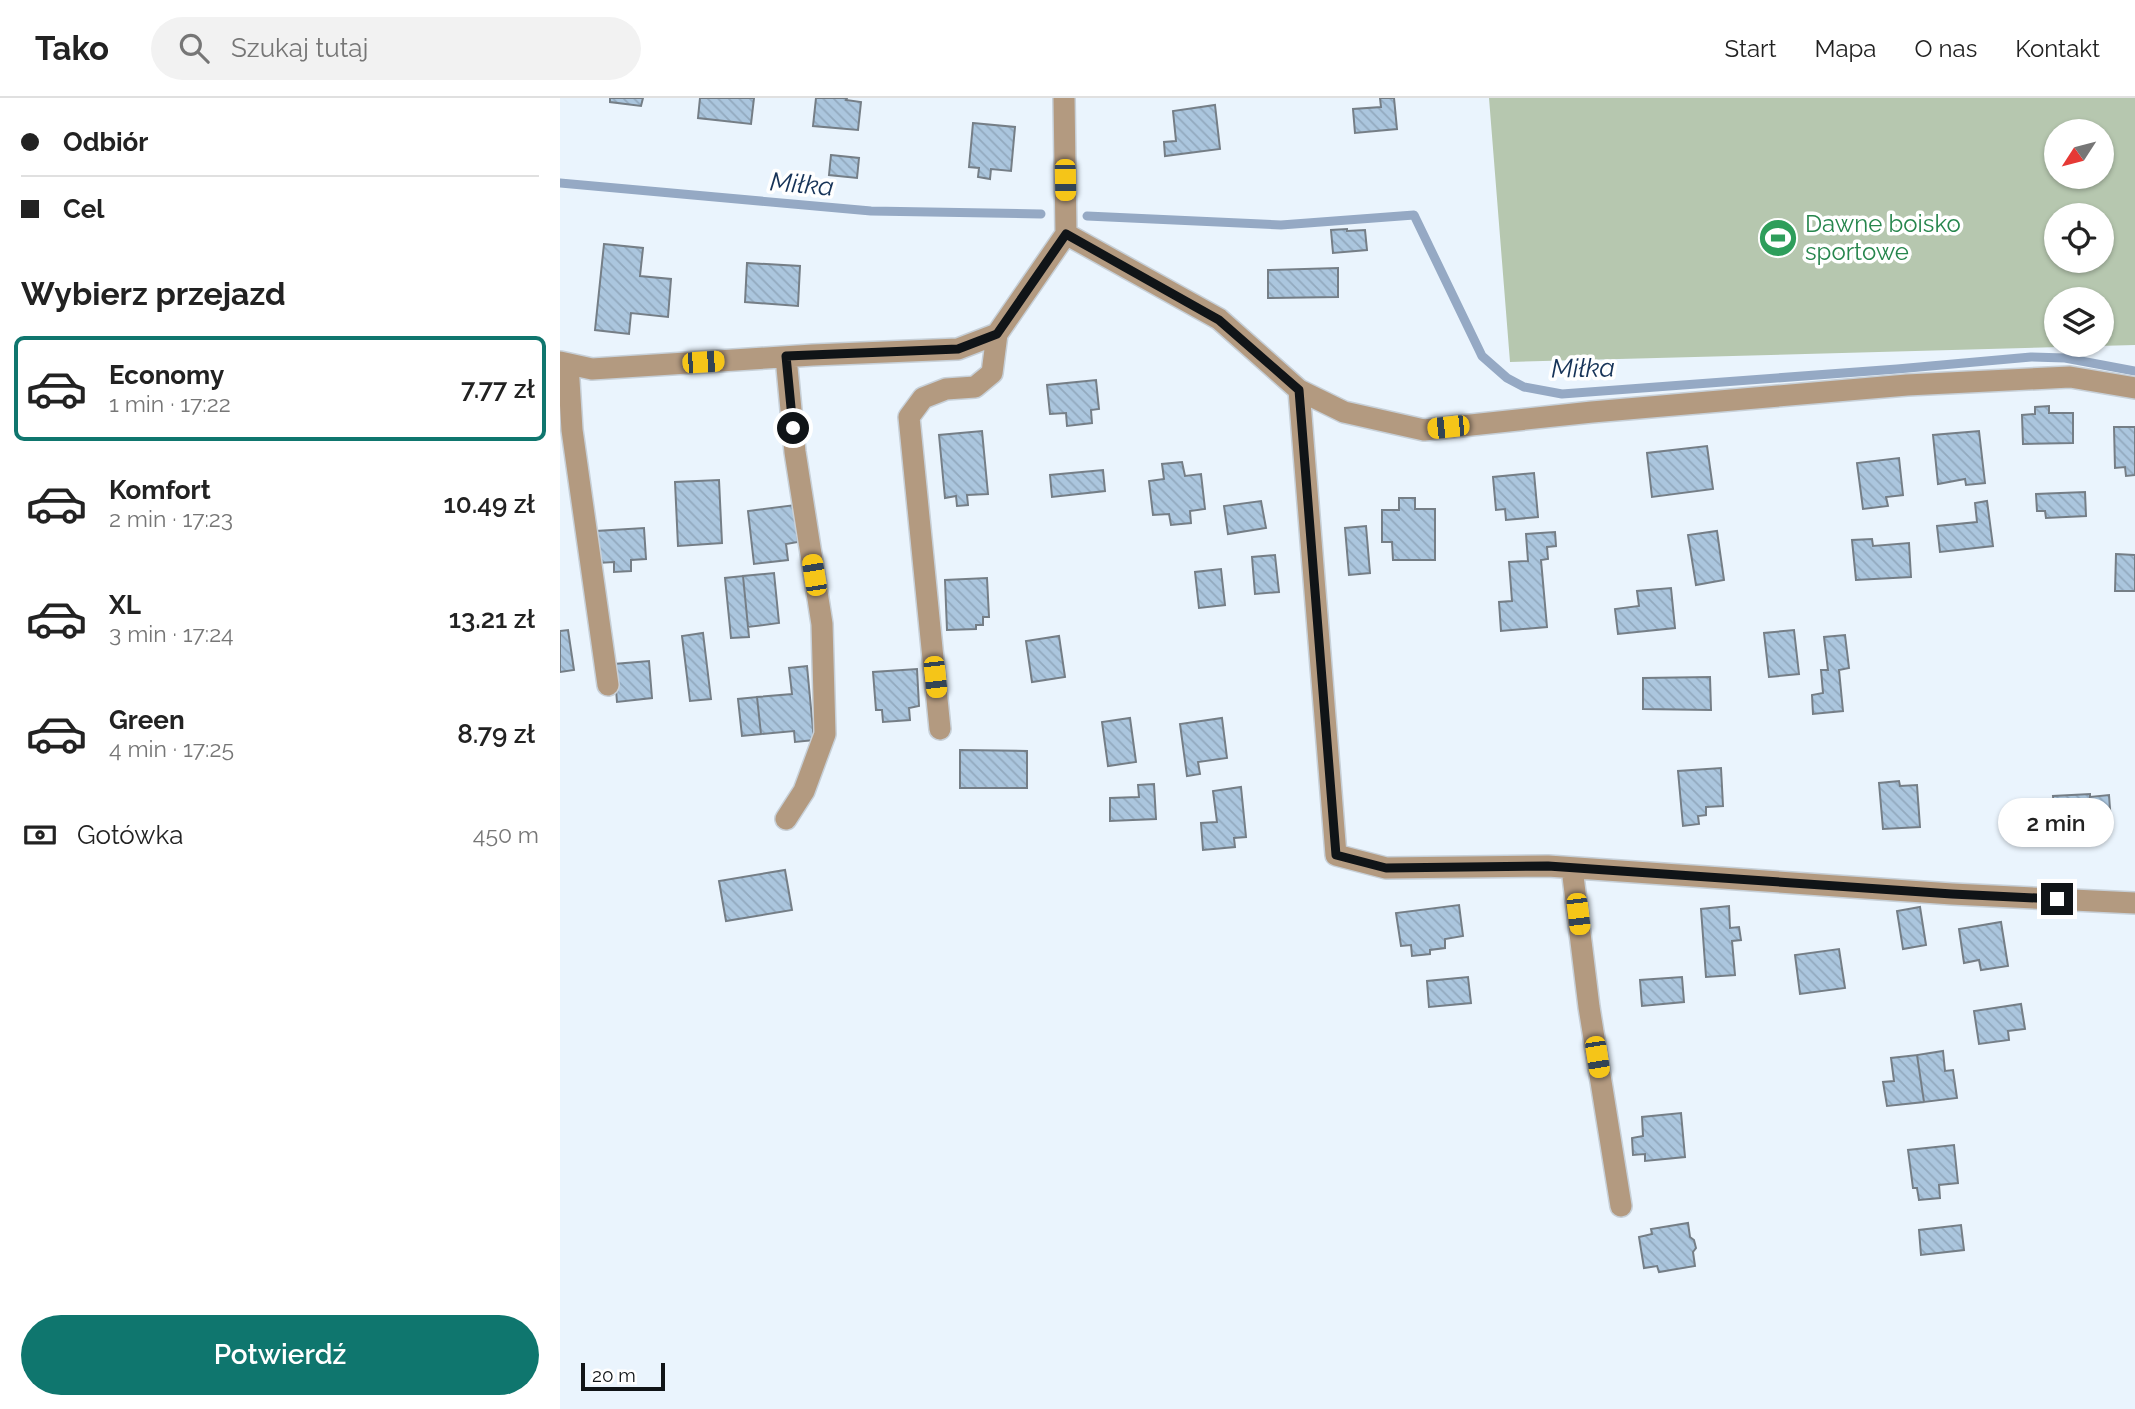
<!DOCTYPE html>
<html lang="pl">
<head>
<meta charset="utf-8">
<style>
  :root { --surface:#fff; --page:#f2f2f2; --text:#222; --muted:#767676; --line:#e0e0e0; --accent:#0f766e }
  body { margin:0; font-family:Raleway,sans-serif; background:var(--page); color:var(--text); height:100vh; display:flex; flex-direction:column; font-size:26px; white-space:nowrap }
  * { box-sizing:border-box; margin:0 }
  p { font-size:23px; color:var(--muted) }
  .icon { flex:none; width:38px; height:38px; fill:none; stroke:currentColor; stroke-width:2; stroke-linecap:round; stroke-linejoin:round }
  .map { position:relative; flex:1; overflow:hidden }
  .drawer { display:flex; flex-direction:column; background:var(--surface); width:560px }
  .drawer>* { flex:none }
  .banner { display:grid; align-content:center; height:154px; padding:0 21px; background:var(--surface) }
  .needle { width:46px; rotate:234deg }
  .buttons { position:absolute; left:1484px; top:21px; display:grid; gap:14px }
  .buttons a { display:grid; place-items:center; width:70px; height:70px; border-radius:50%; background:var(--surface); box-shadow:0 2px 5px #0004; font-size:35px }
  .scale { position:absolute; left:21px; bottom:18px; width:84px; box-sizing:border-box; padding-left:7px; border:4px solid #101417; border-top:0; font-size:19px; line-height:24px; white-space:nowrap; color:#101417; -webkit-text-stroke:5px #fff; paint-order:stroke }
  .end { position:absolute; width:32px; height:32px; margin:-16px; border:9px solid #101417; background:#fff; box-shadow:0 0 0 4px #fff }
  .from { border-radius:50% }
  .bubble { position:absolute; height:49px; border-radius:24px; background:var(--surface); box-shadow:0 2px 5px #0004; font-size:23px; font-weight:600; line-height:49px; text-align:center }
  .car { position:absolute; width:21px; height:42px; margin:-21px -10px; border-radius:9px; box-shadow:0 0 5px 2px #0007; background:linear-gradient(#f5c518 24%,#345 0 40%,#f5c518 0 76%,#345 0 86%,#f5c518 0) }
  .banner b { display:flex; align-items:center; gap:24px; height:66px; font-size:26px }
  .banner b+b { border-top:2px solid var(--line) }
  .banner i { width:18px; height:18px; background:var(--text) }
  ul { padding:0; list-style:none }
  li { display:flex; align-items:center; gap:21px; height:105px; margin:0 14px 10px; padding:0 7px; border:4px solid transparent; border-radius:10px }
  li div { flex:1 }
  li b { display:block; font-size:26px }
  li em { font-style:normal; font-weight:600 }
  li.on { border-color:var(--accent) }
  li>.icon { width:63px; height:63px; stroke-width:1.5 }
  h2 { padding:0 21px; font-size:32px; line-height:84px }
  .pay { display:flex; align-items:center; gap:18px; height:77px; padding:0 21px; font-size:26px }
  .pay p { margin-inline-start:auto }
  .action { display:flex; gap:14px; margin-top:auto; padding:14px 21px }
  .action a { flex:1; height:80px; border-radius:42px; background:var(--accent); color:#fff; font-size:28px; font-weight:600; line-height:80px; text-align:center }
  header { display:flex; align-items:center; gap:42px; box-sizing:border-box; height:98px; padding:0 35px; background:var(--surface); border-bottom:2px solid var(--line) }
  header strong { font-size:33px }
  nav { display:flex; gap:38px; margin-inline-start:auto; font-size:24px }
  .search { width:490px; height:63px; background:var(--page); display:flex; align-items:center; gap:18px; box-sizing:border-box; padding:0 24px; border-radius:38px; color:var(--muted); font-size:26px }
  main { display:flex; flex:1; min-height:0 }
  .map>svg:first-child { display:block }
  .park { fill:#b6c7af; fill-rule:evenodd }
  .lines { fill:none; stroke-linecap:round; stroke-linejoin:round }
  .stream { stroke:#95a9c4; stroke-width:9 }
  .building { fill:url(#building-back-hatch); stroke:#757e86; stroke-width:2 }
  .minor-casing { stroke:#c7d0d8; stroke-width:24 }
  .minor { stroke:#b39a80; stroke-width:21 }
  .route { stroke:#101417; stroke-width:9 }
  .labels { text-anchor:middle; stroke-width:7; stroke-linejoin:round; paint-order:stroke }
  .leisure-label { font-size:24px; fill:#27864d; stroke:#fff; text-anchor:start }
  .water-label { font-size:26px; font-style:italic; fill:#163358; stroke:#fff }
</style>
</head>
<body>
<header>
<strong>Tako</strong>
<div class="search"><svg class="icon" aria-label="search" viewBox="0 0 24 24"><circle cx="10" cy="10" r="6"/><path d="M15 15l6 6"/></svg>Szukaj tutaj</div>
<nav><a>Start</a><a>Mapa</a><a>O nas</a><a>Kontakt</a></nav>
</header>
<main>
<section class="drawer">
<div class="banner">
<b><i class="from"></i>Odbiór</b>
<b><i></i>Cel</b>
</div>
<h2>Wybierz przejazd</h2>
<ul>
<li class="on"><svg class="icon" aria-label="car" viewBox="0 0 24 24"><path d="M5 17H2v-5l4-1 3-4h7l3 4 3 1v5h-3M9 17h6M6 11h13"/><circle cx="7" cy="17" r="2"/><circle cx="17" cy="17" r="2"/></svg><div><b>Economy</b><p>1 min · 17:22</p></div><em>7.77 zł</em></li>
<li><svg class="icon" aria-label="car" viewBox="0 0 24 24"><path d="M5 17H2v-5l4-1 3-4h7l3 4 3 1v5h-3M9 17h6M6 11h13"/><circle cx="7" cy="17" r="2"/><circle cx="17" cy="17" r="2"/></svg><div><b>Komfort</b><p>2 min · 17:23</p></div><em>10.49 zł</em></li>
<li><svg class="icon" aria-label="car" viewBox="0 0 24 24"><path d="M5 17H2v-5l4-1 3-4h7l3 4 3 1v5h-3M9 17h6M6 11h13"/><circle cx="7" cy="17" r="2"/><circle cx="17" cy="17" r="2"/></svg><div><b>XL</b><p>3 min · 17:24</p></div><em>13.21 zł</em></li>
<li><svg class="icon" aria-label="car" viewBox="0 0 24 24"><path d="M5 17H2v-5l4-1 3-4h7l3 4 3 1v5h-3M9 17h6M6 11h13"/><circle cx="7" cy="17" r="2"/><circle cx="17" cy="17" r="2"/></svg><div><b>Green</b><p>4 min · 17:25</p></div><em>8.79 zł</em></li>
</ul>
<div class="pay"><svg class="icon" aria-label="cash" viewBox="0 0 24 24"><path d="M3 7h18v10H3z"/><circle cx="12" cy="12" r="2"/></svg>Gotówka<p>450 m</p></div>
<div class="action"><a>Potwierdź</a></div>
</section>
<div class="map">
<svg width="1575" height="1311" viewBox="0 0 1575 1311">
  <defs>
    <pattern id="building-back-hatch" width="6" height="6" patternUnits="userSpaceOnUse" patternTransform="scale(1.75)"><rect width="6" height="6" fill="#abc6de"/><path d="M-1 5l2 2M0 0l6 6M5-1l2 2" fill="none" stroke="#92a9be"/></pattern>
  </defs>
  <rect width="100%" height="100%" fill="#eaf4fd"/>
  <path class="park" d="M929 0H1575V247L950 264ZM1496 33H1542V79H1496ZM1496 117H1542V163H1496ZM1496 201H1542V247H1496Z"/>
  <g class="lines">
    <path class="stream" d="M0 85 311 113 481 116
      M527 118 721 127 854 117 922 258 947 280 964 289 1002 296 1337 271 1471 259 1505 260 1575 273"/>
  </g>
  <path class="building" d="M50 0H83L81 8 50 4Z
    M140 0H194L191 26 138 20Z
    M256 0H287L286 2 301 4 298 32 253 28Z
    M820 0H834L837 31 795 35 793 11 821 9Z
    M655 7 660 51 605 58 604 44 616 43 613 13Z
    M413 25 455 29 451 73 431 71 430 81 418 79 419 70 409 69Z
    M271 57 299 60 297 80 269 77Z
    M787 131V133L805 132 807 152 773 155 771 132Z
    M44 146 83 150 80 178 111 181 108 219 71 215 69 236 35 232Z
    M187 165 240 168 238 208 185 204Z
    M778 170V199L708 200V172Z
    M536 282 539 311 531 312 532 325 507 328 506 315 490 316 487 287Z
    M1489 308V315H1513V345L1463 346 1462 317 1475 316V309Z
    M1554 329H1575V377L1566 378 1565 369 1555 370Z
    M422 333 428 396 407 397 408 407 397 408 396 398 385 400 379 337Z
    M1419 333 1425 385 1406 387 1405 381 1378 386 1373 337Z
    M1147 348 1153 391 1092 399 1087 355Z
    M1339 360 1343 397 1326 399 1328 408 1303 411 1297 365Z
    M622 364 625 378 641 376 645 411 630 413 631 425 611 427 609 416 593 417 589 383 604 381 602 366Z
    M543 372 545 393 492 399 490 377Z
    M974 375 978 419 946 422 945 411 936 412 933 379Z
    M159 382 162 445 118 448 115 384Z
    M1525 394 1526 418 1486 420 1485 413H1477L1476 396Z
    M839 400H855V411H875V462H833L832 444H822V412H839Z
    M701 403 706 430 668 436 664 408Z
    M1427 403 1433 448 1380 454 1377 428 1417 424 1415 405Z
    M235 407 238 444 226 446 228 462 194 466 188 413Z
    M806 428 810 475 789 477 785 430Z
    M84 430 86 461 71 462V473L54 474V464L38 465 36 433Z
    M1157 433 1164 482 1136 487 1128 437Z
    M995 434 996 448 987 449 988 461 981 462 987 529 941 533 939 504 952 503 949 464 968 463 966 436Z
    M1312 441 1313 448 1349 445 1351 479 1296 482 1292 442Z
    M1556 456 1575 457V493H1555Z
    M715 457 719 494 695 496 692 459Z
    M661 471 665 507 639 510 635 474Z
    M214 475 219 525 188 529 183 478Z
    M183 478 189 539 171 540 165 480Z
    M427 480 429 519H423V527H416V531L387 532 385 482Z
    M1111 490 1115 530 1058 536 1055 511 1079 508 1077 493Z
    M8 532 14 572 0 574V533Z
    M1234 532 1239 576 1209 579 1204 535Z
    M143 535 151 601 130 603 122 538Z
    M1285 537 1289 570 1279 572 1283 613 1253 616 1252 597 1263 595 1261 572H1268L1264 539Z
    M499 538 505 579 472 584 466 543Z
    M89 563 92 600 57 604 54 566Z
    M247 568 254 642 235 644 234 633 201 636 197 599 232 596 229 570Z
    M357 571 359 608 349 610 350 622 323 624 322 612H316L313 574Z
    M1150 579 1151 612 1083 611V580Z
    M197 599 201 636 182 638 178 601Z
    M570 620 576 664 548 668 542 624Z
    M662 620 667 660 638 664 640 676 627 678 620 626Z
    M400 652 467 653V690H400Z
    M1161 670 1163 708 1146 709V717L1138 718 1139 726 1123 728 1118 673Z
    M1339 683 1340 688 1357 687 1360 729 1323 731 1319 685Z
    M594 686 596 721 550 723V700L579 699 578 687Z
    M681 689 686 739 674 740 675 749 643 752 641 725 657 724 653 693Z
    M1530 696V699L1549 697 1551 725 1496 732 1493 698Z
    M225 772 232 812 166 823 159 783Z
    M899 807 903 838 885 841V850L870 852V856L852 858 851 847 841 848 836 815Z
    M1169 808 1170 830 1179 829 1181 842 1172 843 1175 877 1146 879 1141 811Z
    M1360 809 1366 847 1343 851 1337 813Z
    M1441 824 1448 868 1421 872 1419 862 1404 865 1399 831Z
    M1279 851 1285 890 1240 896 1235 857Z
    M908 879 911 905 869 909 867 883Z
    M1122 879 1124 904 1082 908 1080 882Z
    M1461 906 1465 931 1448 933 1449 942 1419 946 1414 913Z
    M1383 953 1385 973 1393 972 1397 1000 1364 1004 1357 957Z
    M1357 957 1364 1004 1327 1008 1323 984 1334 983 1331 960Z
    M1121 1015 1125 1059 1085 1063V1056L1073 1057 1072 1040 1083 1038 1082 1019Z
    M1394 1047 1398 1085 1379 1087 1380 1100 1359 1102 1357 1090H1353L1348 1052Z
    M1128 1125 1130 1139 1134 1142 1136 1150 1133 1154 1135 1168 1099 1174 1097 1168 1084 1170 1079 1139 1092 1136 1091 1131Z
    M1401 1127 1404 1152 1361 1157 1359 1132Z"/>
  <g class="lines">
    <g class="minor-casing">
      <path id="minor" d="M506 136 659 221 739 292 776 757 826 770 988 768 1392 796 1575 805
        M0 264 32 271 253 257 398 251 437 236 506 136 504 0
        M8 266 12 332 48 587
        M739 292 784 314 864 332 1032 314 1347 287 1510 279 1575 290
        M380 631 349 319 363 300 386 291 415 289 432 275 437 236
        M226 721 244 693 265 636 262 526 235 354 226 259
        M1012 770 1029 909 1061 1108"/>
    </g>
    <use href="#minor" class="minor"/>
  </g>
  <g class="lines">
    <path class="route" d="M233 330 226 258 398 251 437 236 506 136 659 222 739 292 776 757 826 770 988 768 1392 796 1497 801"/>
  </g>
  <defs>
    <g id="stadium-disc" transform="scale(2.0125)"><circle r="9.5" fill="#2e9e5b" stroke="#fff"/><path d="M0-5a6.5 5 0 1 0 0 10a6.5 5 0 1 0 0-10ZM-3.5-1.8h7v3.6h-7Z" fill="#fff"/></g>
  </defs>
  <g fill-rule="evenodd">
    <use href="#stadium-disc" x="1218" y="140"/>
  </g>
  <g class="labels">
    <g class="leisure-label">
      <text x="1245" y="134">Dawne boisko<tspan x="1245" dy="28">sportowe</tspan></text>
    </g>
    <g class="water-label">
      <text transform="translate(242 86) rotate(5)" y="9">Miłka</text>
      <text transform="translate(1023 270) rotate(-1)" y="9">Miłka</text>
    </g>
  </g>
</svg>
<div class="buttons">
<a><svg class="needle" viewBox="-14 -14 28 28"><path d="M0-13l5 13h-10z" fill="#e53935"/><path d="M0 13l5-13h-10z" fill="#767676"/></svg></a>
<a><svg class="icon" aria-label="locate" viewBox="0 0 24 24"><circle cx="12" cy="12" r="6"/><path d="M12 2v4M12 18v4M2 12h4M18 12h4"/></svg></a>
<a><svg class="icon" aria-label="layers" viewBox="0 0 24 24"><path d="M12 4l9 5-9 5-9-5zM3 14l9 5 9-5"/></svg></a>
</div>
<div class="scale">20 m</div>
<i class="end from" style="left:233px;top:330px"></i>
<i class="end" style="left:1497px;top:801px"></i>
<div class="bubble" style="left:1438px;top:700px;width:116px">2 min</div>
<i class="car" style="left:505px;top:82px;rotate:179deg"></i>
<i class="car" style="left:143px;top:264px;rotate:86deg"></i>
<i class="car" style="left:888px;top:329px;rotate:264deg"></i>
<i class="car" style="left:254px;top:477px;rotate:351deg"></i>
<i class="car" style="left:375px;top:579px;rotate:174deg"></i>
<i class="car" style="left:1018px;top:816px;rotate:173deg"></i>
<i class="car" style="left:1037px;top:959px;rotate:171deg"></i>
</div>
</main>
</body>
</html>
